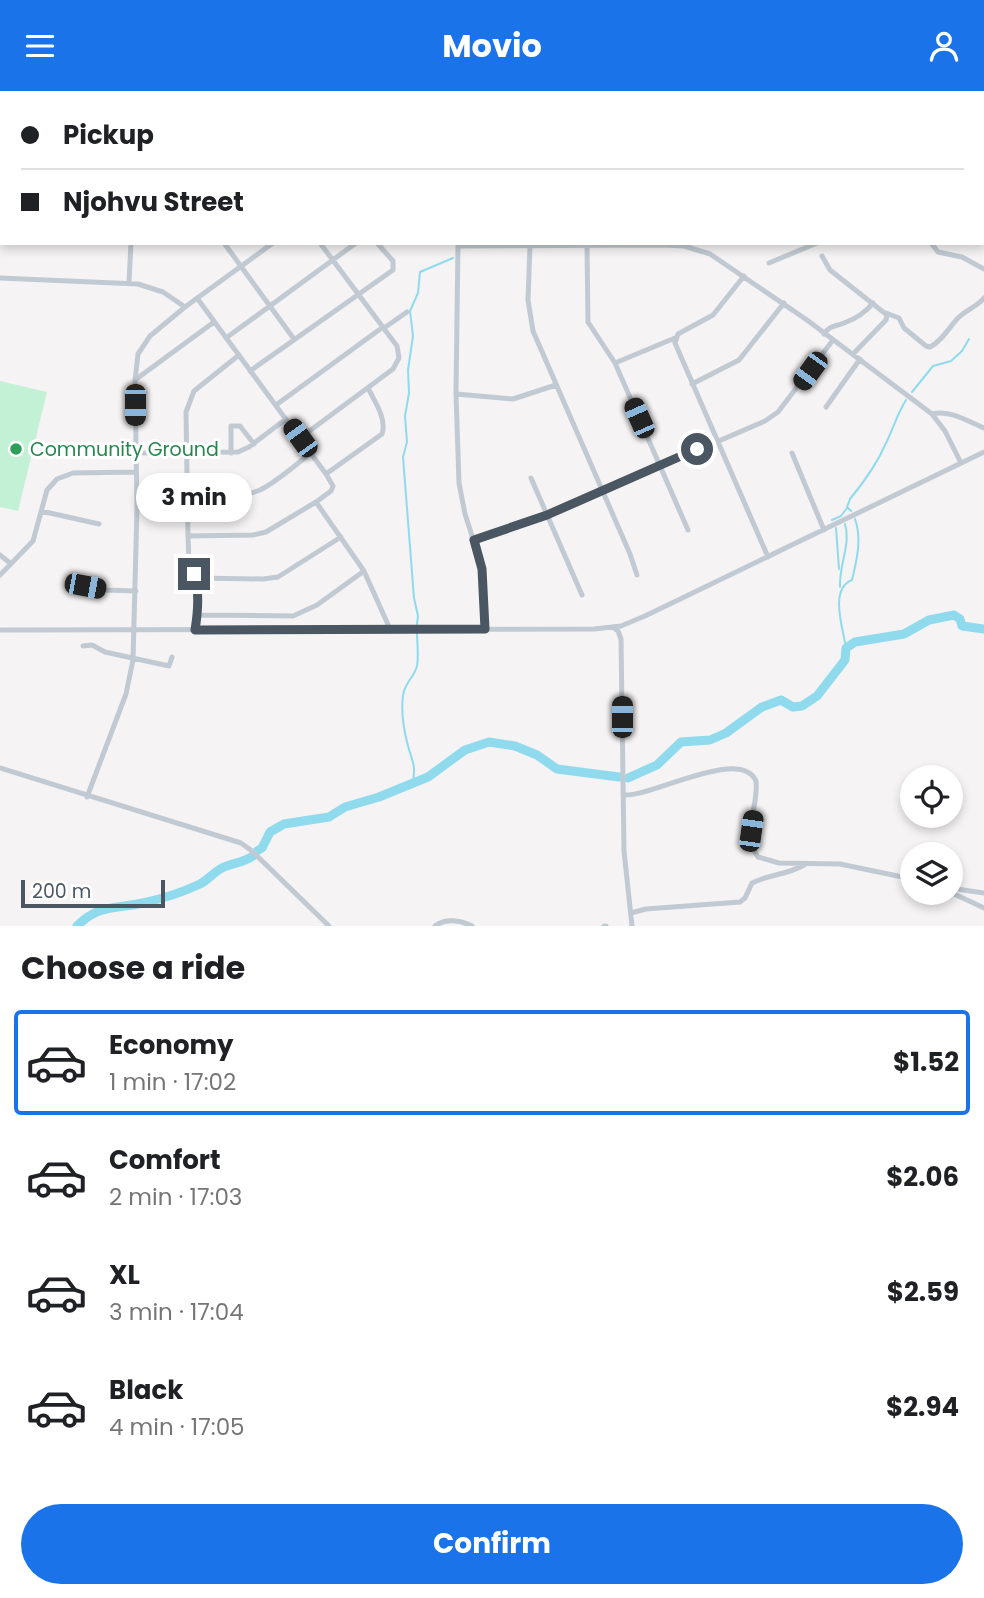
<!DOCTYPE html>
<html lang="en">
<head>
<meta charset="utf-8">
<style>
  :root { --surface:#fff; --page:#f6f6f6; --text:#202124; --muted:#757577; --line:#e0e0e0; --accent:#1a73e8 }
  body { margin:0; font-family:Poppins,sans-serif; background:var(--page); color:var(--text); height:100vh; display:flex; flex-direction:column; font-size:26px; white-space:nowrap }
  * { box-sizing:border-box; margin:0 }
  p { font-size:23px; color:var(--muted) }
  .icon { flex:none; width:38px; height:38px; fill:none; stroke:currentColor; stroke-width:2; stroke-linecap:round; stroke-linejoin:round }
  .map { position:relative; height:835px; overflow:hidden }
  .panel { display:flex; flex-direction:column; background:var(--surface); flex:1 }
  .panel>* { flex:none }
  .top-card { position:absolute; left:0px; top:0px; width:985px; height:154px; box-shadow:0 4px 10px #0003; display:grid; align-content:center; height:154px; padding:0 21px; background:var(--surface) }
  .controls { position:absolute; left:900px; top:674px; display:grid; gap:14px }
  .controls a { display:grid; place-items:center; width:63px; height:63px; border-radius:50%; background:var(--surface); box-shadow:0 4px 10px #0003; font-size:35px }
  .scale { position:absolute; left:21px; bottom:18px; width:144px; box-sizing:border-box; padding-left:7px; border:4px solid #4a5661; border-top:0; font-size:19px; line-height:24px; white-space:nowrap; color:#4a5661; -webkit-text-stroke:5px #fff; paint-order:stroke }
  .end { position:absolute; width:32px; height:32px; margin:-16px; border:9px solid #4a5661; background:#fff; box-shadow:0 0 0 4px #fff }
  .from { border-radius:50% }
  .bubble { position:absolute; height:49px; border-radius:24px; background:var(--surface); box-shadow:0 4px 10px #0003; font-size:23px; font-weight:700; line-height:49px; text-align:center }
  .car { position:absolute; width:21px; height:42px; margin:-21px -10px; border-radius:9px; box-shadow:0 0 5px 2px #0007; background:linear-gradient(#222 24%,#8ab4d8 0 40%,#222 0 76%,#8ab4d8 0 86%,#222 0) }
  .top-card b { display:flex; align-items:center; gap:24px; height:66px; font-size:26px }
  .top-card b+b { border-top:2px solid var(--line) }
  .top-card i { width:18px; height:18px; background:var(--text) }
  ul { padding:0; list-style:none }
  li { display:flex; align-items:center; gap:21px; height:105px; margin:0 14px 10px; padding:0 7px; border:4px solid transparent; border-radius:7px }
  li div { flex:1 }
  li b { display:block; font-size:26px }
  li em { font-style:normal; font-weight:700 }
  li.on { border-color:var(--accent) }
  li>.icon { width:63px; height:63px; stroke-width:1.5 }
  h2 { padding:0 21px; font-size:32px; line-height:84px }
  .primary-button { display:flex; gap:14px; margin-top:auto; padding:14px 21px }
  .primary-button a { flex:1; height:80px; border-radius:42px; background:var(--accent); color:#fff; font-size:28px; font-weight:700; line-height:80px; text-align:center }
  header { display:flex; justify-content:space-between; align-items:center; height:91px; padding:0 21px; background:var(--accent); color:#fff; font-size:32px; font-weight:700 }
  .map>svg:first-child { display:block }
  .green { fill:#c3f1d5 }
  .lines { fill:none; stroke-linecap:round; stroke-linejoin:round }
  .stream { stroke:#90daee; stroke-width:2 }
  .river { stroke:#90daee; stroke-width:9 }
  .highway-casing { stroke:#7690ad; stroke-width:10 }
  .minor { stroke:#c1cad2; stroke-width:5 }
  .highway { stroke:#8ba5c1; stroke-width:8 }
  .route { stroke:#4a5661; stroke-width:9 }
  .leisure-dot { fill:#2e9e5b; stroke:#fff; stroke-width:2.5 }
  .labels { text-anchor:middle; stroke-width:6; stroke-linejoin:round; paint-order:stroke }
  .leisure-label { font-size:19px; fill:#27864d; stroke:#fff; text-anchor:start }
</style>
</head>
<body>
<header><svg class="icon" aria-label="menu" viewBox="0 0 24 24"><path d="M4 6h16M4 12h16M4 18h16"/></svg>Movio<svg class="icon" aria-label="person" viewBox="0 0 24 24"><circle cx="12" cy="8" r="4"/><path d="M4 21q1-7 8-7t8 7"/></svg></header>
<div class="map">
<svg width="984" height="835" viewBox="0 0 984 835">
  <rect width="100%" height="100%" fill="#f5f3f3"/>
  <path class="green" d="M0 290 47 301 18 420 0 416Z"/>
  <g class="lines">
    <path class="stream" d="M912 301 933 275 951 270 962 260 969 248
      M851 420 847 416 850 408C865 390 878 371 887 350 894 336 897 323 906 309
      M832 429 841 425 847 417
      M836 437 839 478
      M840 496C839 473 851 454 845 433
      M417 533 418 525 414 507 403 366 407 351 405 325 409 302 408 279 413 245 410 220 418 202 420 181 453 167
      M846 557C843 537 829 498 852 489 857 468 862 448 855 428
      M412 692C417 677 412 669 408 655 404 640 401 620 403 605 404 592 414 587 417 575 419 565 417 552 417 541"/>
    <path class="river" d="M628 687 657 674 681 651 710 649 726 642 762 616 781 609 793 616 802 615 817 605 845 569 846 557 855 551 904 543 929 529 954 524 960 528 962 535 984 538
      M257 760 262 757 270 741 284 733 329 726 345 716 379 706 428 686 465 659 489 651 515 655 537 664 557 678 619 686
      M77 835C99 813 116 818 143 812 161 808 183 801 200 793 208 789 214 781 222 777 232 772 243 772 253 765"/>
    <g class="highway-casing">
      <path id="highway" d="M75 2 77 0
        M0 118 2 115"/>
    </g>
    <path class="minor" d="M212 0V2
      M400 0 405 2
      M475 0 477 2
      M528 0 531 2
      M862 0V2
      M933 0V2
      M308 2V0
      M363 2V0
      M592 2 593 0
      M762 2 763 0
      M0 87H2
      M984 138V139
      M0 144 2 141
      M224 152 294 248
      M458 152 456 303 459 392 465 423 481 473 485 538
      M931 152 938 161 962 166 984 178
      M587 154 588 231 615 272 688 439
      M458 155 663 154 684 155 710 163 807 229 932 323 945 340 961 372
      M530 155 528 209 533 240 630 463 637 484
      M822 165 830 179 887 224 886 229 853 263
      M769 172 817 152
      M744 185 713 224 678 243 675 252 768 466
      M0 187 138 193 163 201 185 216
      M129 191 131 152
      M886 222 899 227 904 237 926 255 930 256C942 250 948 238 957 228 965 219 977 216 984 207
      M384 237 407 221
      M824 243C830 234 835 236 844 232 855 228 866 221 873 212
      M226 247 356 152
      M615 272 675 247
      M250 280 393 179V170L377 152
      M135 289 214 231
      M692 293 739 269 784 212
      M456 303 513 308 556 294
      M276 314 383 236
      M826 316 860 268
      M932 323C949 318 969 331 984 337
      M300 347 393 278 399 267 397 255 320 152
      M136 362 238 361 249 356 286 328
      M231 362V335H240L254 353
      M792 362 824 439
      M326 383 382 343C387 328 375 311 368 297
      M531 387 582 504
      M187 404C210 406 239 408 260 399 278 390 295 374 311 362
      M316 411 364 480 390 538
      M41 420 99 433
      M188 445 253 444 266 441 316 411 331 400 333 395 326 383 197 207
      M474 449 547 424 765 330 778 321 833 249
      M0 464 10 472
      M0 484 33 450 47 399 57 388 73 382 136 381
      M196 487 263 488 278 486 341 446
      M71 492 104 499 136 500
      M197 524 293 525 317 514 364 480
      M614 537 618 540 621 548 624 760 632 835
      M0 539 594 538 621 535 645 525 984 361
      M195 539 198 497 189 471 188 445 186 321 194 300 239 264
      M83 555 92 554 105 561 169 575 172 566
      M0 677 241 752 252 760 329 835
      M623 704C651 707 740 655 756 690 759 715 741 744 758 766L779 772 840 773 912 788
      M87 706 126 603 133 569 137 417 135 289 138 263 150 245 185 216 273 152
      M950 797 984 802
      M950 801 984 817
      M631 822 646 818 740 811 745 807 752 792C770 783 787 784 804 774
      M435 835C445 827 460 829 472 835
      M604 835H606"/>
    <use href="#highway" class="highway"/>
  </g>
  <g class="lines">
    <path class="route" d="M194 483C200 501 198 521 195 539L485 538 482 478 474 449 547 424 697 358"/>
  </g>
  <circle class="leisure-dot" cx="16" cy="358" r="7"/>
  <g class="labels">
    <g class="leisure-label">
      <text x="30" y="365">Community Ground</text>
    </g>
  </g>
</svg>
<div class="controls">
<a><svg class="icon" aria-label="locate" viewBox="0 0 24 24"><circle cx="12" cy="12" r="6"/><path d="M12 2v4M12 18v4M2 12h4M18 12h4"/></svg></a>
<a><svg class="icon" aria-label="layers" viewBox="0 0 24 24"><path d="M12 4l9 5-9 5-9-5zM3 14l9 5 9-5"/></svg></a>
</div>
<div class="scale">200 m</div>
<i class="end from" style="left:697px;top:358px"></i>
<i class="end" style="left:194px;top:483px"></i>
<div class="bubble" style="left:136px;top:382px;width:116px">3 min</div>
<i class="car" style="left:810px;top:280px;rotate:216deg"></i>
<i class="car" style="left:135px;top:314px;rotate:180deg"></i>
<i class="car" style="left:639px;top:327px;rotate:336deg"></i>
<i class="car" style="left:300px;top:347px;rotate:324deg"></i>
<i class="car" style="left:85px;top:495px;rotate:101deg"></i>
<i class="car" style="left:622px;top:626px;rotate:0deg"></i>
<i class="car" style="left:751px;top:740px;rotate:8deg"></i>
<div class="top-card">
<b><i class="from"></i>Pickup</b>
<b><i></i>Njohvu Street</b>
</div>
</div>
<section class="panel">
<h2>Choose a ride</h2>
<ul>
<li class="on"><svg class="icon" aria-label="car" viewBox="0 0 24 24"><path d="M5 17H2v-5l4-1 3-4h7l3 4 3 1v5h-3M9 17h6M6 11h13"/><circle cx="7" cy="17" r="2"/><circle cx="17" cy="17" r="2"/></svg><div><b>Economy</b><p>1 min · 17:02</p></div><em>$1.52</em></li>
<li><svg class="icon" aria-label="car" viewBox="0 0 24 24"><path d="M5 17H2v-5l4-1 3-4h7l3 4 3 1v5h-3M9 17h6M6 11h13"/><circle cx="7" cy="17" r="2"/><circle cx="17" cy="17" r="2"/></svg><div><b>Comfort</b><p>2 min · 17:03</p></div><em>$2.06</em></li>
<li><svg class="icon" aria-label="car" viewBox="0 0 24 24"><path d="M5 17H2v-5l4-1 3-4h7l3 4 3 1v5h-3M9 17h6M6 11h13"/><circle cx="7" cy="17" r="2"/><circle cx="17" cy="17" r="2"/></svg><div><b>XL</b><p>3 min · 17:04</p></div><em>$2.59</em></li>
<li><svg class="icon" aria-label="car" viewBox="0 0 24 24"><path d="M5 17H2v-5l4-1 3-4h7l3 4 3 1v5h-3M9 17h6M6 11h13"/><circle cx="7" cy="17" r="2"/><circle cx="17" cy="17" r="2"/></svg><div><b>Black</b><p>4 min · 17:05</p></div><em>$2.94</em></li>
</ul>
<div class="primary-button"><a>Confirm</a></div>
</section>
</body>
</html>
